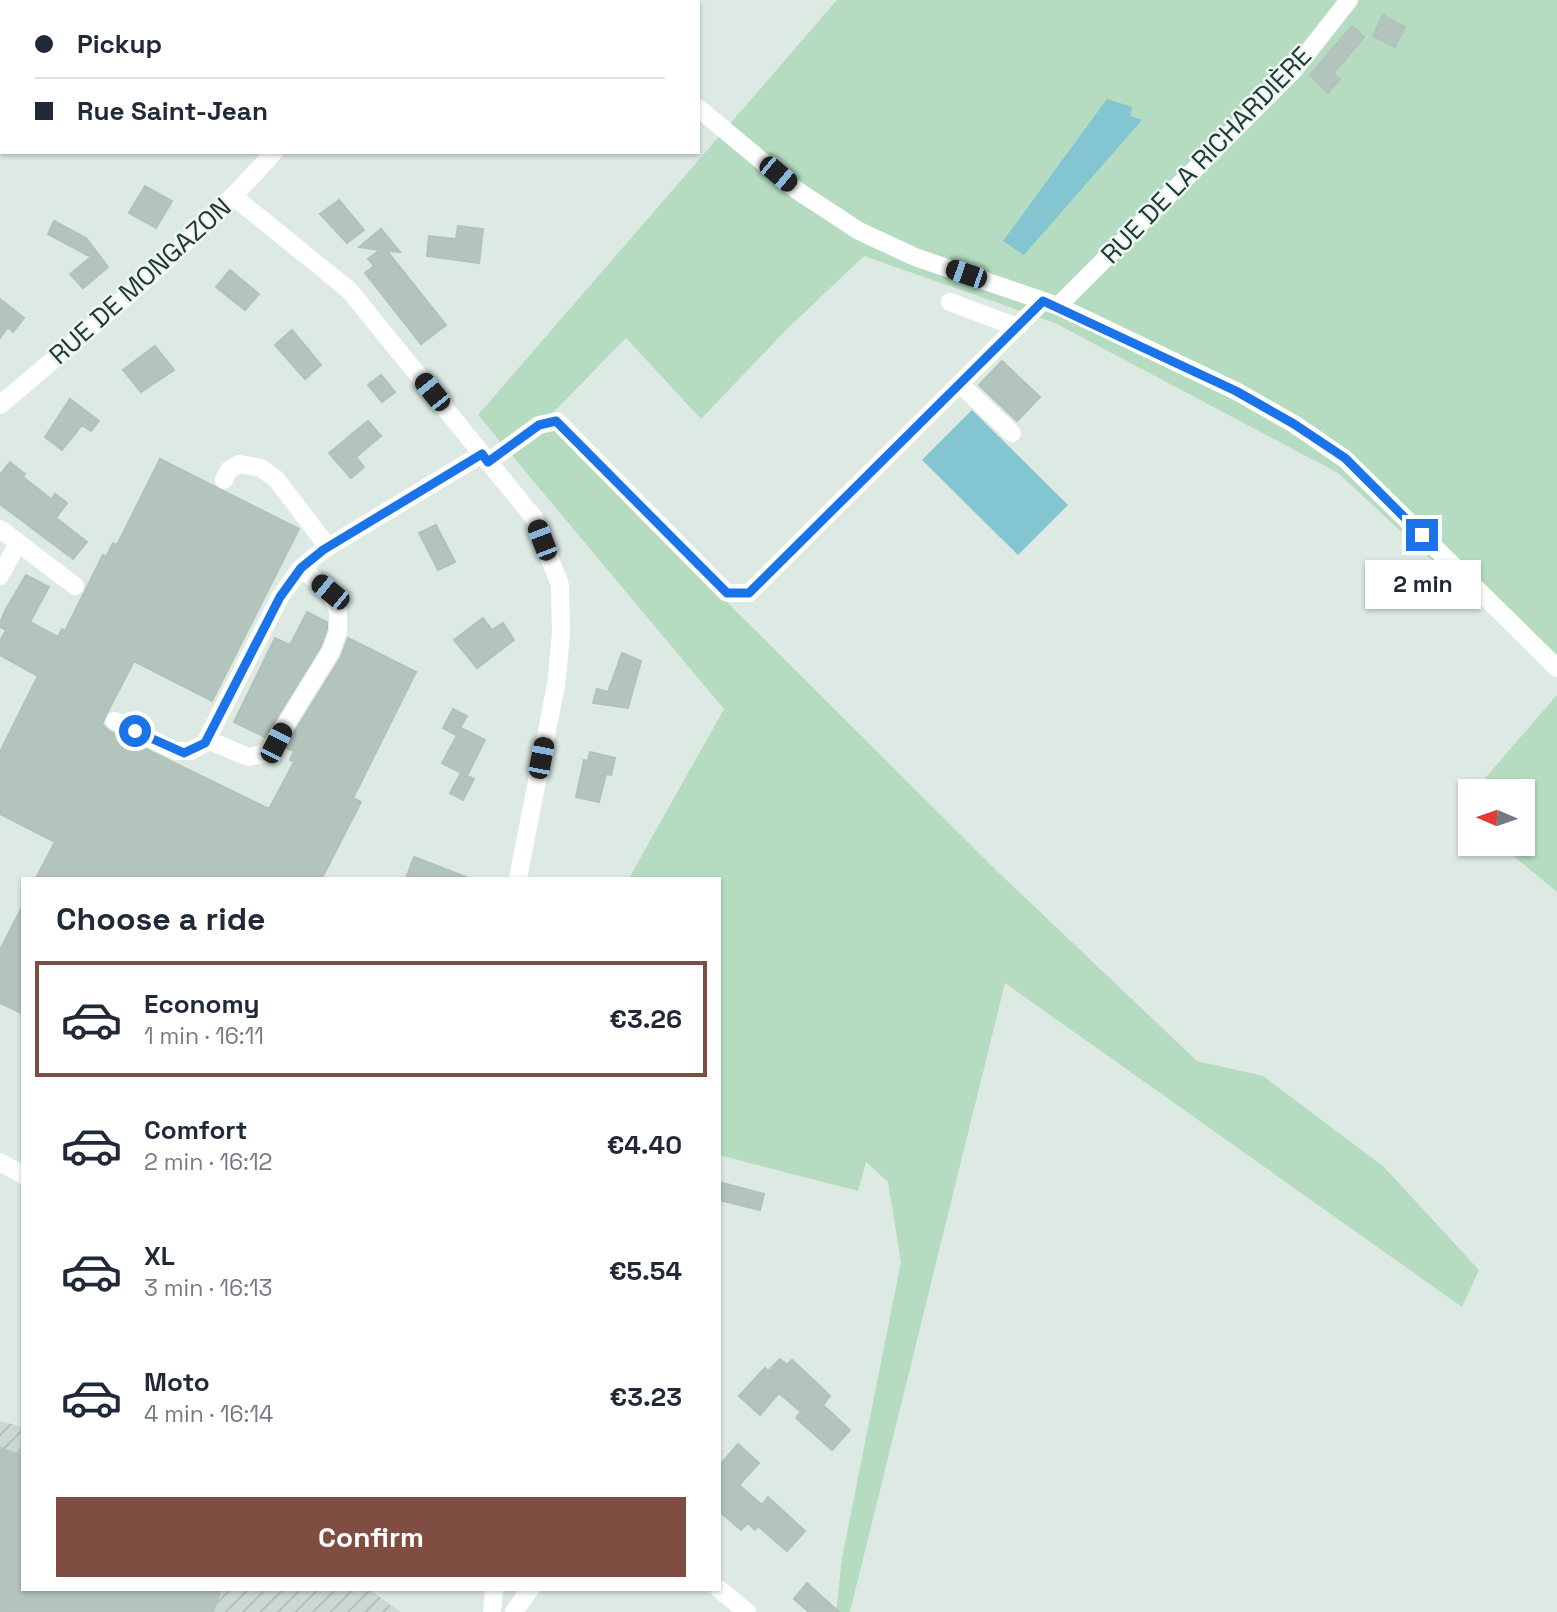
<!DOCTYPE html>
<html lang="en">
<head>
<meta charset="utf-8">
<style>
  :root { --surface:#fff; --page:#f2f2f3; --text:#1f2937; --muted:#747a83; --line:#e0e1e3; --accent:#7f4d42 }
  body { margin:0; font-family:"Space Grotesk",sans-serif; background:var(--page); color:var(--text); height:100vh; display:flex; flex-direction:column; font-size:26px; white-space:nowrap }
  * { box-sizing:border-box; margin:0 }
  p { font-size:23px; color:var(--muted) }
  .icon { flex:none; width:38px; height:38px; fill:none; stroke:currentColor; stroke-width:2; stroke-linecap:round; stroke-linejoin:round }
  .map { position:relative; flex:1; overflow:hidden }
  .panel { position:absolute; left:21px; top:877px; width:700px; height:714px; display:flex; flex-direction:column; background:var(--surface); border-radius:0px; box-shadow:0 2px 5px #0004 }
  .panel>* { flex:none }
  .top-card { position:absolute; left:0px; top:0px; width:700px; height:154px; box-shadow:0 2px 5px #0004; display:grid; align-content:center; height:154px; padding:0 35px; background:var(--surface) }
  .needle { width:46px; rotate:272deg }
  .fabs { position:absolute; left:1458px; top:779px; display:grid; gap:14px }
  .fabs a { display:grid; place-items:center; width:77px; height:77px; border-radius:0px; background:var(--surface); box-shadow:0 2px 5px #0004; font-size:35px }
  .end { position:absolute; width:32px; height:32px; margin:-16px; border:9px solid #1a73e8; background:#fff; box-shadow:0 0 0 4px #fff }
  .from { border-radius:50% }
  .bubble { position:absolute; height:49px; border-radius:0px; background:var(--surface); box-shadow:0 2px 5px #0004; font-size:23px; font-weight:800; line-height:49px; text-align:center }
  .car { position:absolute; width:21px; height:42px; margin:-21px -10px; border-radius:9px; box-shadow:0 0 5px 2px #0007; background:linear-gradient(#222 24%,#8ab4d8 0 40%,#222 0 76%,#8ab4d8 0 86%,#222 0) }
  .top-card b { display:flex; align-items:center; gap:24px; height:66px; font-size:26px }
  .top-card b+b { border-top:2px solid var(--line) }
  .top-card i { width:18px; height:18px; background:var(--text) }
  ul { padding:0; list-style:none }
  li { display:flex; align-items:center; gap:21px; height:116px; margin:0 14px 10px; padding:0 21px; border:4px solid transparent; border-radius:0px }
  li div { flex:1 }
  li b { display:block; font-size:26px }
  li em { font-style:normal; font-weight:800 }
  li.on { border-color:var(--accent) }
  li>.icon { width:63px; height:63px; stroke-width:1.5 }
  h2 { padding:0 35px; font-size:32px; line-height:84px }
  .cta { display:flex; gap:14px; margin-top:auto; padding:14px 35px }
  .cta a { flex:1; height:80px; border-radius:0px; background:var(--accent); color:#fff; font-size:28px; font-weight:800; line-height:80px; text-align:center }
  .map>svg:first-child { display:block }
  .industrial { fill:url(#industrial-furrows) }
  .grass { fill:#b5dcc0 }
  .water { fill:#83c5d1 }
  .building { fill:#b3c4bd; stroke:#b0c3bb; stroke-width:2 }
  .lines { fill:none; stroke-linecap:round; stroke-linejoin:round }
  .minor { stroke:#fff; stroke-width:18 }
  .route { stroke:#1a73e8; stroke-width:9 }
  .labels { text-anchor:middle; stroke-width:5; stroke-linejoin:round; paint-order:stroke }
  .street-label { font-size:26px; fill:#1f3932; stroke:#eef6f2 }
</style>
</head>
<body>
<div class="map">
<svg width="1557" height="1612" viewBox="0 0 1557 1612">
  <defs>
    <pattern id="industrial-furrows" width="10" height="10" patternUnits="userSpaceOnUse" patternTransform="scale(1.75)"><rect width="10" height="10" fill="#ccd9d3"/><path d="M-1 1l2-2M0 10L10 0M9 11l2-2" fill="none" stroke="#afbbb6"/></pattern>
  </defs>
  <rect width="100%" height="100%" fill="#ddeae4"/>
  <path class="industrial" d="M0 1421 23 1427V1589H369L400 1612H0Z"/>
  <path class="grass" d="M837 0H1557V676L1338 473 1055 323 864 256 787 329 701 419 626 338 545 421 998 872 1197 1061 1263 1076 1384 1167 1479 1270 1462 1307 1005 983 850 1612H836L842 1558 901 1262 888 1182 866 1162 858 1191 719 1155V878H629L724 709 478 415Z
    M1557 695V892L1499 844H1522V791H1474Z"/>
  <path class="water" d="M1107 99 1132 107 1130 116 1142 120 1024 255 1003 241Z
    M972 410 1068 505 1018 555 922 460Z"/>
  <path class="building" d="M1383 15 1405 27 1395 47 1373 36Z
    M1352 26 1364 37 1333 74 1340 79 1328 93 1310 75Z
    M145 186 172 201 156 228 129 213Z
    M339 200 364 230 347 243 320 214Z
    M54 221 86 238 108 267 83 288 70 274 91 257 48 234Z
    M458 226 483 229 479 263 427 256 429 236 456 239Z
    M381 229 400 252 387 251 446 325 421 344 365 273 374 266 368 259 380 250 359 247Z
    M230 270 259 294 245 310 216 287Z
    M0 299 24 318 13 332 8 327 0 338Z
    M292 330 321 365 305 379 275 345Z
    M155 346 174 370 141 392 123 370Z
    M1002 361 1040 397 1017 421 979 385Z
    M381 375 395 392 382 402 368 385Z
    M70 399 99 421 91 431 82 425 62 450 45 437Z
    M368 421 381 436 356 457 364 467 351 478 329 453Z
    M160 459 299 529 212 701 134 661 105 717 102 724 109 731 269 809 294 762 290 760 294 751 285 747 341 657 348 638 416 672 353 798 361 802 322 878H36L55 842 0 814V752L38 676 0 655V641L6 630 0 627V623L6 609 26 575 49 587 30 622 58 637 62 629 65 631 103 555 106 557 113 543 117 545Z
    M10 462 25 474 23 477 51 499 55 494 67 503 56 518 87 542 73 559 0 504V475Z
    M436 525 455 562 438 570 419 533Z
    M307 612 327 622V629L321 646 265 737 234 722 275 638 290 645Z
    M483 618 492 630 503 623 514 640 477 668 454 640Z
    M622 653 641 661 628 708 593 703 597 689 608 692Z
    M453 709 467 716 456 735 443 728Z
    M461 728 485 740 467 776 442 763Z
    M590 752 615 758 611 775 606 774 599 802 576 797 584 760 588 761Z
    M461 773 474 779 463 800 450 793Z
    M414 857 466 877V878H406Z
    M23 905V1014L0 1003V950Z
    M719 1182 764 1194 760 1210 719 1200Z
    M780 1359 787 1365 792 1360 823 1389 830 1396 823 1405 850 1430 832 1450 796 1418 801 1412 779 1393 760 1415 739 1396 765 1368 768 1371Z
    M738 1444 759 1463 739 1485 762 1505 768 1497 805 1531 787 1551 758 1526 755 1530 748 1523 741 1530 719 1511V1466Z
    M0 1448 23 1456V1589H221L213 1612H0Z
    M807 1583 839 1612H809L794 1599Z"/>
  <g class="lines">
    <path class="minor" d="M569 0 571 2
      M434 2 436 0
      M698 108 798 191 859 231 915 257 1058 306 1236 391 1294 424 1345 459 1557 668
      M234 197 349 290 534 518 560 585 561 634 556 685 518 878
      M950 302 1017 327
      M1058 306 1293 71 1349 0
      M960 384 1012 433
      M0 405C95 324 191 246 274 152
      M488 462 539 425 557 421 727 593H749L1043 301
      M224 480 229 470 239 464 261 468 276 479 328 547
      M0 529 75 586
      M0 576 18 543
      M115 721 176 751H191L205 743 280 597 301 568 323 550 482 454
      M208 740 248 757 268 753 331 651 338 631V611L330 592 301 568
      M0 1162 23 1175
      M719 1589 747 1612
      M492 1612 494 1589
      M514 1612 530 1589"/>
  </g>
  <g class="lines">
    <path class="route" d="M135 731 184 753 205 743 280 597 301 568 323 550 482 454 488 462 539 425 556 421 727 593H749L1043 301 1236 391 1294 424 1345 458 1422 535"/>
  </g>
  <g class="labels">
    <g class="street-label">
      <text transform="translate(1206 155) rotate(-46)" y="9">RUE DE LA RICHARDIÈRE</text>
      <text transform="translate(140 281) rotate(-42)" y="9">RUE DE MONGAZON</text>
    </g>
  </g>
</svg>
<div class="fabs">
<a><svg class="needle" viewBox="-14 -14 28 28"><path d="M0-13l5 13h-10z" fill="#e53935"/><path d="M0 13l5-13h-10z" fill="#747a83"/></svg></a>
</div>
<i class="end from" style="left:135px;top:731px"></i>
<i class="end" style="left:1422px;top:535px"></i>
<div class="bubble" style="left:1365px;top:560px;width:116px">2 min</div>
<i class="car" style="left:778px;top:174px;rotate:130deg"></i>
<i class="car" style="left:966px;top:274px;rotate:289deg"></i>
<i class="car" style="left:432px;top:392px;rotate:321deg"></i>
<i class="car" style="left:542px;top:540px;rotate:339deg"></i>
<i class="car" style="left:330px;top:592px;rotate:309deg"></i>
<i class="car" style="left:276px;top:743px;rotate:27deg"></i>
<i class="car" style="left:541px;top:758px;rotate:11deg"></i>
<div class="top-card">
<b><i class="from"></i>Pickup</b>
<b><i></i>Rue Saint-Jean</b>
</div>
<section class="panel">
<h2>Choose a ride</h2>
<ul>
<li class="on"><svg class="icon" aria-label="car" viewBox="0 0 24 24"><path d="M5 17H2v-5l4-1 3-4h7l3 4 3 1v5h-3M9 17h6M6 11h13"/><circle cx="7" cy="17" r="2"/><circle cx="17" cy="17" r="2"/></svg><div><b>Economy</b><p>1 min · 16:11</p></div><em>€3.26</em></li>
<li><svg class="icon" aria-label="car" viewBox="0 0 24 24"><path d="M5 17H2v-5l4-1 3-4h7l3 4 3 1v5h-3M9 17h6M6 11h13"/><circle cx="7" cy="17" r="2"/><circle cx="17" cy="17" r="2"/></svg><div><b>Comfort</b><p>2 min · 16:12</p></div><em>€4.40</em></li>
<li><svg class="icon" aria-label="car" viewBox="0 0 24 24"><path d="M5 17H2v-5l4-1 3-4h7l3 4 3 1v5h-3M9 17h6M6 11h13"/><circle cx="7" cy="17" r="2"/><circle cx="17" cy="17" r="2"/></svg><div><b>XL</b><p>3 min · 16:13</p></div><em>€5.54</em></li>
<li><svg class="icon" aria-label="car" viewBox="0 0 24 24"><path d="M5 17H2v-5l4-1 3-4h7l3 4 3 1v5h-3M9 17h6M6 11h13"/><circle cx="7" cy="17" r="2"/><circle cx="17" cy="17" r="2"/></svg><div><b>Moto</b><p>4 min · 16:14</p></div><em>€3.23</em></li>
</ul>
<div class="cta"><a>Confirm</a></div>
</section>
</div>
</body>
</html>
